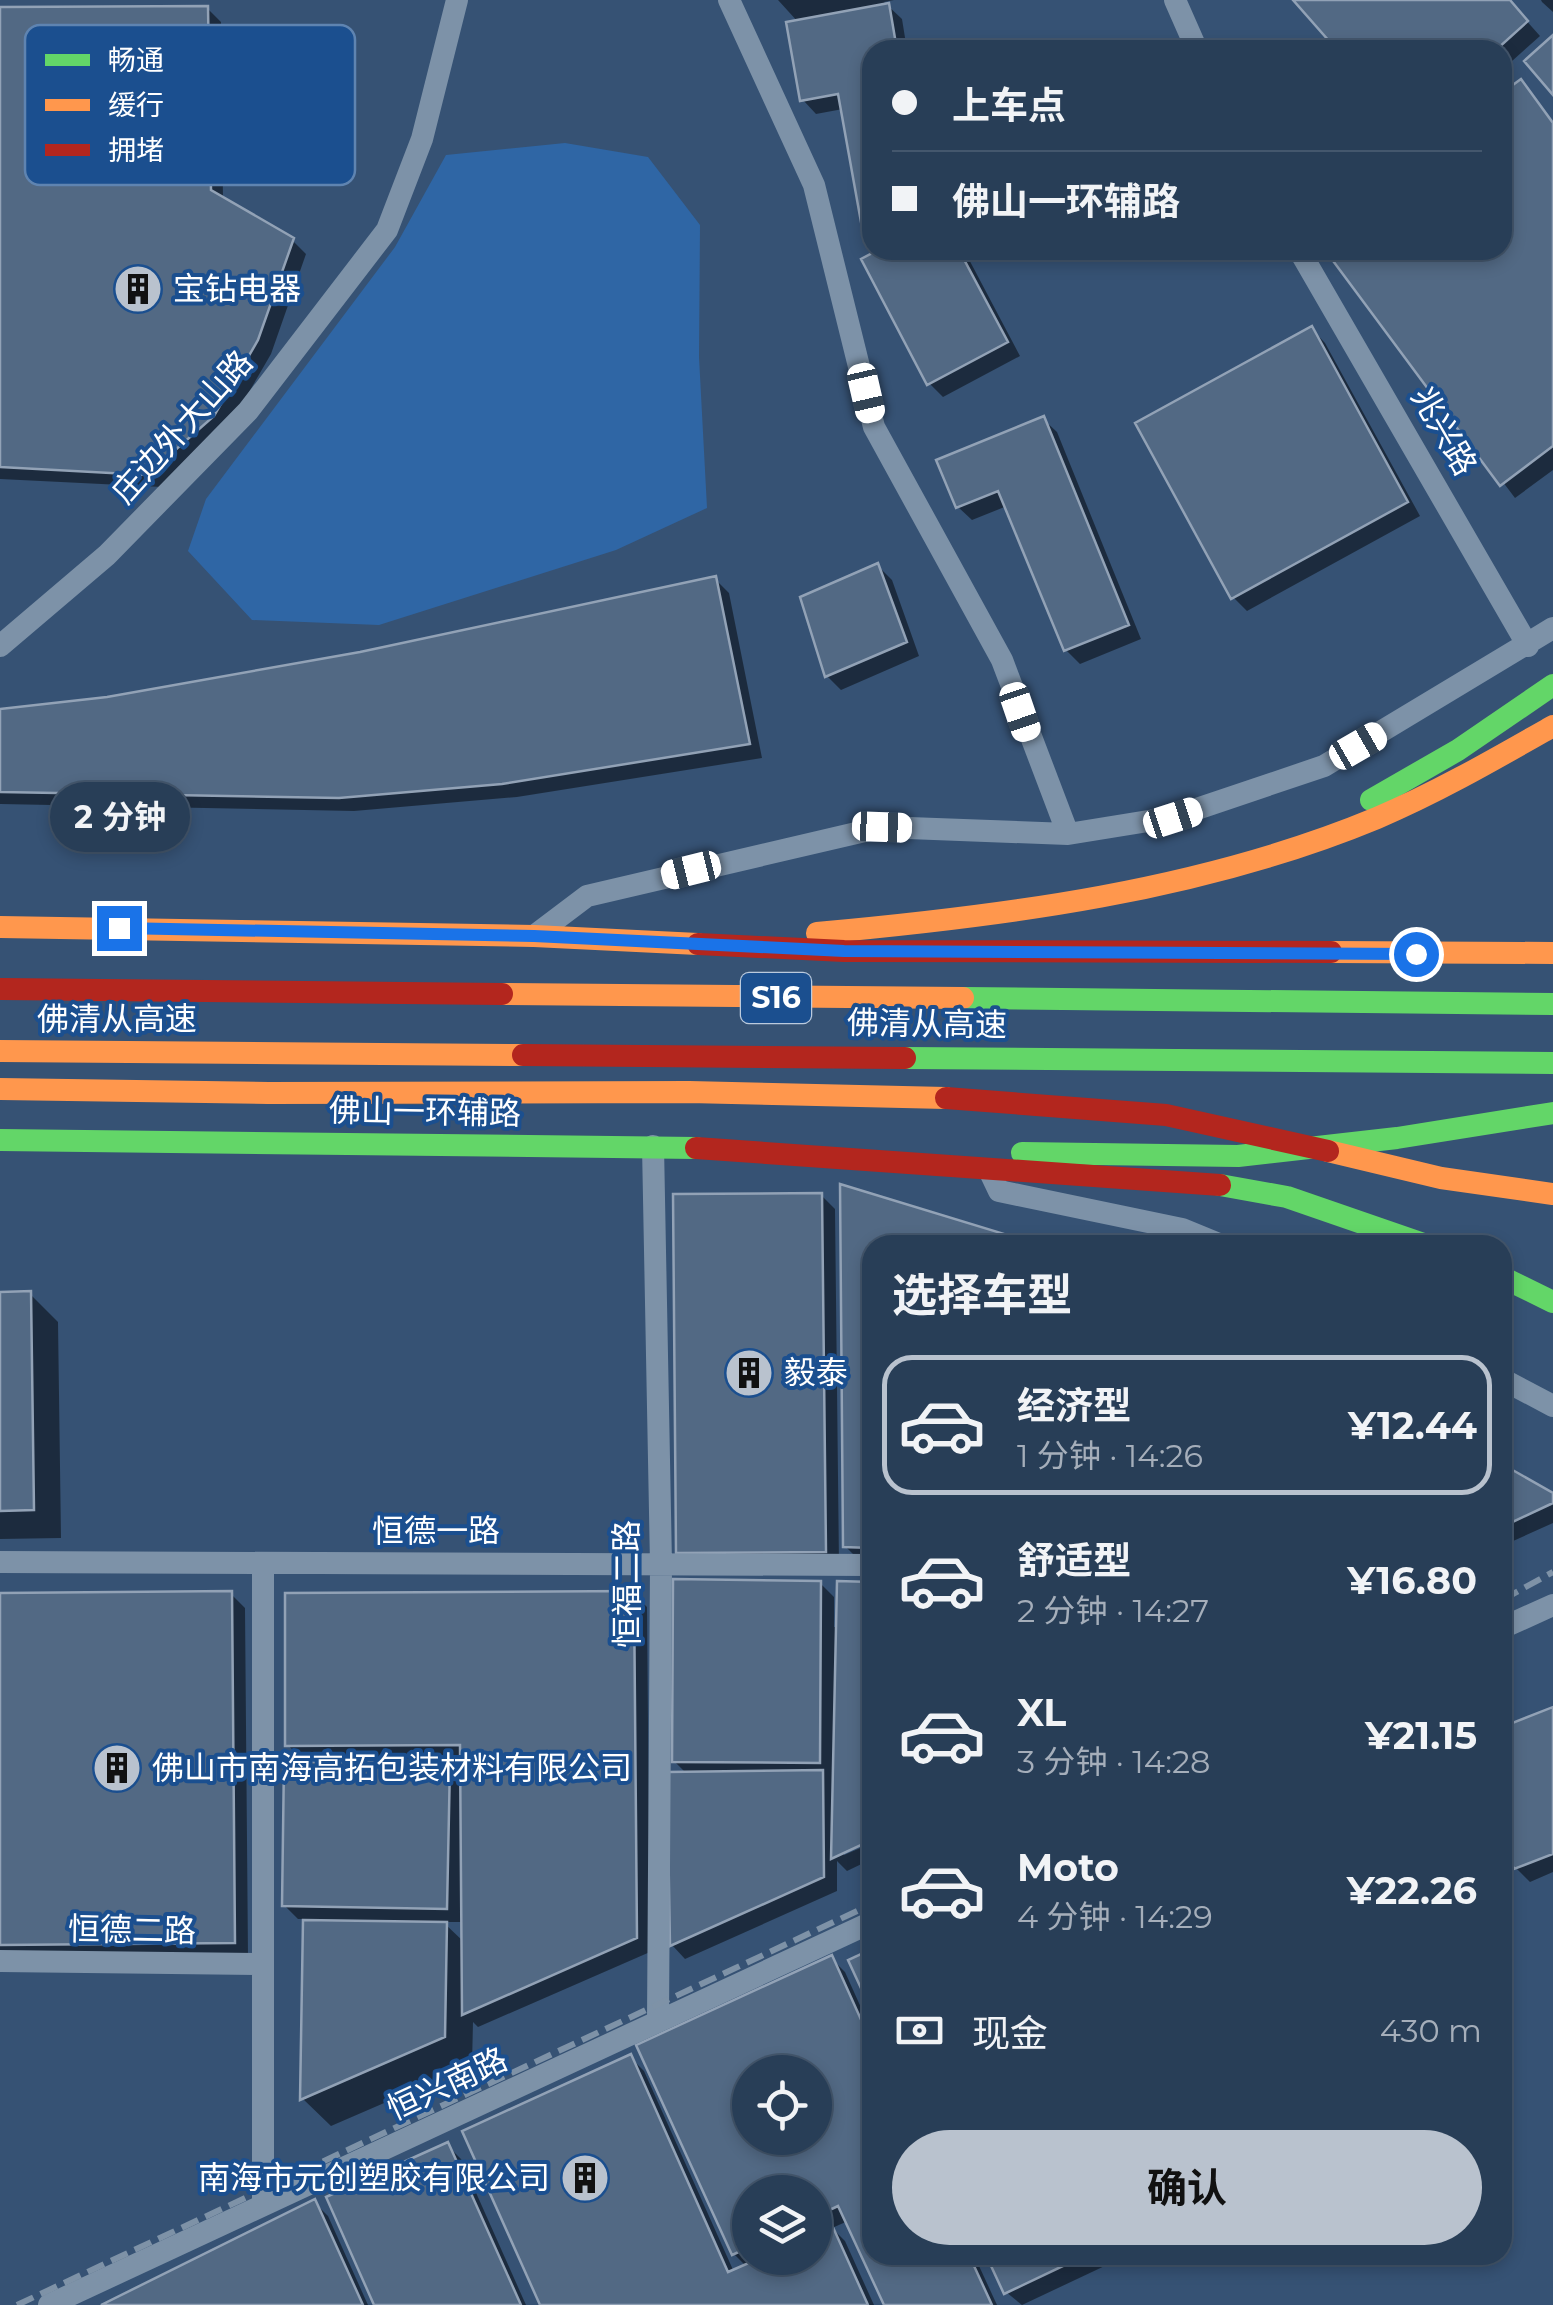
<!DOCTYPE html>
<html lang="zh">
<head>
<meta charset="utf-8">
<style>
  :root { --surface:#283e57; --page:#30455d; --text:#f1f3f6; --muted:#a5aeba; --line:#44576d; --accent:#b9c2ce }
  body { margin:0; font-family:Montserrat,"Noto Sans SC",sans-serif; background:var(--page); color:var(--text); height:100vh; display:flex; flex-direction:column; font-size:38px; white-space:nowrap }
  * { box-sizing:border-box; margin:0 }
  p { font-size:32px; color:var(--muted) }
  .icon { flex:none; width:55px; height:55px; fill:none; stroke:currentColor; stroke-width:2; stroke-linecap:round; stroke-linejoin:round }
  .map { position:relative; flex:1; overflow:hidden }
  .sheet { position:absolute; left:862px; top:1235px; width:650px; height:1030px; display:flex; flex-direction:column; background:var(--surface); border-radius:30px; box-shadow:0 5px 15px #0003,0 0 0 2px var(--line) }
  .sheet>* { flex:none }
  .guide { position:absolute; left:862px; top:40px; width:650px; height:220px; border-radius:30px; box-shadow:0 5px 15px #0003,0 0 0 2px var(--line); display:grid; align-content:center; height:220px; padding:0 30px; background:var(--surface) }
  .fabs { position:absolute; left:732px; top:2055px; display:grid; gap:20px }
  .fabs a { display:grid; place-items:center; width:100px; height:100px; border-radius:50%; background:var(--surface); box-shadow:0 5px 15px #0003,0 0 0 2px var(--line); font-size:50px }
  .end { position:absolute; width:45px; height:45px; margin:-22px; border:12px solid #1a73e8; background:#fff; box-shadow:0 0 0 5px #fff }
  .from { border-radius:50% }
  .bubble { position:absolute; height:70px; border-radius:35px; background:var(--surface); box-shadow:0 5px 15px #0003,0 0 0 2px var(--line); font-size:32px; font-weight:700; line-height:70px; text-align:center }
  .car { position:absolute; width:30px; height:60px; margin:-30px -15px; border-radius:12px; box-shadow:0 0 8px 2px #0007; background:linear-gradient(#fff 24%,#345 0 40%,#fff 0 76%,#345 0 86%,#fff 0) }
  .guide b { display:flex; align-items:center; gap:35px; height:95px; font-size:38px }
  .guide b+b { border-top:2px solid var(--line) }
  .guide i { width:25px; height:25px; background:var(--text) }
  ul { padding:0; list-style:none }
  li { display:flex; align-items:center; gap:30px; height:140px; margin:0 20px 15px; padding:0 10px; border:5px solid transparent; border-radius:30px }
  li div { flex:1 }
  li b { display:block; font-size:38px }
  li em { font-style:normal; font-weight:700 }
  li.on { border-color:var(--accent) }
  li>.icon { width:90px; height:90px; stroke-width:1.5 }
  h2 { padding:0 30px; font-size:45px; line-height:120px }
  .pay { display:flex; align-items:center; gap:25px; height:110px; padding:0 30px; font-size:38px }
  .pay p { margin-inline-start:auto }
  .cta { display:flex; gap:20px; margin-top:auto; padding:20px 30px }
  .cta a { flex:1; height:115px; border-radius:60px; background:var(--accent); color:#111; font-size:40px; font-weight:700; line-height:115px; text-align:center }
  .map>svg:first-child { display:block }
  .green { fill:#2f66a5 }
  .shadow { fill:#0007; fill-rule:evenodd }
  .building { fill:#526984; stroke:#92a2b6; stroke-width:2.5; fill-rule:evenodd }
  .lines { fill:none; stroke-linecap:round; stroke-linejoin:round }
  .street { stroke:#7d92a8; stroke-width:22 }
  .fast { stroke:#63d668; stroke-width:22 }
  .slow { stroke:#ff974d; stroke-width:22 }
  .jam { stroke:#b3261e; stroke-width:22 }
  .rail { stroke:#7e92a7; stroke-width:6; stroke-dasharray:18 8; stroke-linecap:butt }
  .slow-bridge { stroke:#ff974d; stroke-width:22 }
  .jam-bridge { stroke:#b3261e; stroke-width:22 }
  .route { stroke:#1a73e8; stroke-width:12 }
  .labels { text-anchor:middle; stroke-width:8; stroke-linejoin:round; paint-order:stroke }
  .shield { fill:#1b4f8f; stroke:#bbcadd; stroke-width:2.5 }
  .shield-label { font-size:30px; font-weight:bold; fill:#fff }
  .poi-label { font-size:32px; fill:#fff; stroke:#1b4f8f; text-anchor:start }
  .street-label { font-size:32px; fill:#fff; stroke:#1b4f8f }
  .key { fill:#1b4f8f; stroke:#5f84b1; stroke-width:2.5 }
  .key-label { font-size:28px; fill:#fff }
</style>
</head>
<body>
<div class="map">
<svg width="1553" height="2305" viewBox="0 0 1553 2305">
  <rect width="100%" height="100%" fill="#365274"/>
  <path class="green" d="M565 143 648 157 700 225 699 357 707 508 616 550 379 625 252 620 188 551 206 499 395 247 446 155Z"/>
  <path class="shadow" d="M778 0H894L884 2 902 19 907 50H872V230L863 220 843 109 816 114 803 100 798 22Z
    M1296 0H1508L1540 36 1502 70V50H1341Z
    M1541 0H1553V12L1542 2Z
    M207 8 221 22 223 200 292 240 306 254 271 354 227 430 162 487 0 479V10Z
    M1520 83 1553 122V470L1515 498 1328 250H1502Z
    M883 250H964L1020 356 943 397 929 383Z
    M1312 329 1325 343 1420 516 1247 611 1233 597Z
    M1043 419 1057 432 1141 639 1080 664 1066 650 1007 506 972 520 958 507Z
    M878 566 892 580 919 656 841 690 827 676Z
    M715 579 729 593 762 758 517 797 354 811 0 804V712L108 699 360 654Z
    M843 1188 1032 1245H872V1560H859L845 1546Z
    M821 1195 835 1209 839 1565 693 1566 679 1552Z
    M0 1294H30L58 1322 61 1538 0 1539Z
    M1502 1467 1553 1496V1523L1502 1546Z
    M820 1583 834 1597V1627H838L839 1584 872 1585V1837L844 1850V1855L872 1843V1859L847 1871 837 1861V1891L685 1959 672 1945 670 1774H687L674 1761Z
    M633 1593 647 1607 650 1952 478 2027 473 2022 472 2065 331 2126 303 2099 306 1919H298L284 1905 306 1764 288 1745ZM462 1758V1780L449 1766 308 1764V1759ZM443 1922H463L464 1942Z
    M231 1594 245 1608 248 1956 0 1958V1596Z
    M1553 1709V1872L1530 1882 1516 1868Z
    M1502 1904 1514 1930 1502 1935Z
    M831 1958 845 1972 872 2032V2255H974L997 2305H886L848 2221 832 2228 845 2241 874 2305H543L630 2057 644 2071 734 2272 746 2266 734 2254 640 2046ZM750 2072H815V2138H750ZM750 2192H815V2258H750Z
    M447 2145 461 2159 526 2305H377Z
    M314 2202 328 2216 368 2305H106Z
    M989 2255H1128L1022 2305 1006 2292Z"/>
  <path class="building" d="M1293 0H1510L1528 21 1496 50H1337Z
    M889 3 897 50H872V220L861 222 838 94 800 101 786 22Z
    M208 6 211 190 294 238 258 340 214 416 147 475 0 467V7Z
    M1553 35V95L1524 61Z
    M1521 79 1553 123V446L1500 486 1325 250H1502V93Z
    M878 250H959L1008 342 927 385 861 259Z
    M1312 326 1408 502 1231 599 1135 423Z
    M1044 416 1129 625 1064 651 998 491 956 508 936 460Z
    M878 563 907 642 825 677 800 597Z
    M716 576 750 744 502 784 339 798 0 792V709L107 697 360 652Z
    M840 1184 1040 1245H872V1548L843 1547Z
    M822 1193 826 1552 676 1553 673 1194Z
    M31 1291 34 1510 0 1511V1292Z
    M1502 1464 1553 1493V1503L1502 1527Z
    M673 1579 821 1581 820 1763 672 1762Z
    M837 1581 872 1582V1840L831 1859Z
    M232 1591 235 1943 0 1945V1593Z
    M634 1591 637 1938 462 2015 460 1745 285 1746V1593Z
    M1553 1707V1854L1514 1869 1502 1840V1727Z
    M284 1761 450 1764 447 1909 282 1906Z
    M823 1770 824 1877 670 1946 667 1772Z
    M303 1920 447 1922 445 2037 300 2100Z
    M872 1949V2012L848 1960Z
    M832 1955 872 2044V2255H969L992 2305H884L838 2206 815 2217V2192H750V2247L732 2255 636 2045ZM750 2072H815V2138H750Z
    M631 2054 728 2272 760 2258H815V2232L832 2225 868 2305H540L462 2131Z
    M448 2142 521 2305H374L326 2197Z
    M315 2199 363 2305H101Z
    M986 2255H1086L1004 2294Z"/>
  <g class="lines">
    <path class="street" d="M729 0 814 185 874 427 1002 660 1068 834
      M1175 0 1197 50
      M1299 250 1528 646
      M0 646 107 555 248 411 387 230 422 139 457 0
      M534 936 587 896 882 827 1068 834 1173 817 1324 766 1553 628
      M653 1146 661 1564 658 2021
      M989 1170 999 1191 1182 1229 1221 1245
      M1502 1379 1553 1406
      M0 1562 872 1565
      M1502 1628 1553 1605
      M0 1961 263 1964
      M263 2205V1563
      M49 2305 872 1922"/>
    <path class="fast" d="M1371 800 1458 750 1553 685
      M963 998 1553 1004
      M905 1058 1553 1063
      M0 1140 696 1148
      M1022 1153 1238 1156 1397 1138 1553 1113
      M1220 1185 1287 1197 1426 1245
      M1502 1277 1553 1302"/>
    <path class="slow" d="M0 927 534 936 698 944
      M817 933C1005 916 1201 891 1377 818 1438 792 1495 759 1553 726
      M1331 952 1553 953
      M502 994 963 998
      M0 1051 523 1055
      M0 1089 269 1093"/>
    <path class="jam" d="M698 944 844 951 1331 952
      M0 989 502 994
      M523 1055 905 1058
      M696 1148 1220 1185"/>
    <path class="rail" d="M1502 1600 1553 1572
      M17 2305 872 1904"/>
    <path class="slow-bridge" d="M269 1093 689 1092 946 1098
      M1328 1151 1441 1178 1553 1194"/>
    <path class="jam-bridge" d="M946 1098 1166 1115 1328 1151"/>
  </g>
  <g class="lines">
    <path class="route" d="M119 928 534 936 844 951 1416 954"/>
  </g>
  <defs>
    <g id="building-disc" transform="scale(2.5)"><circle r="9.5" fill="#b9c2ce" stroke="#1b4f8f"/><path d="M-4-6H4V6H1V3H-1V6H-4ZM-2.5-4.3h1.7v1.8h-1.7ZM.8-4.3h1.7v1.8H.8ZM-2.5-1h1.7V.8h-1.7ZM.8-1h1.7V.8H.8Z" fill="#111"/></g>
  </defs>
  <g fill-rule="evenodd">
    <use href="#building-disc" x="138" y="289"/>
    <use href="#building-disc" x="749" y="1373"/>
    <use href="#building-disc" x="117" y="1768"/>
    <use href="#building-disc" x="585" y="2178"/>
  </g>
  <g class="labels">
    <rect class="shield" x="741" y="973" width="70" height="50" rx="8"/>
    <g class="shield-label">
      <text x="776" y="1008">S16</text>
    </g>
    <g class="poi-label">
      <text x="173" y="300">宝钻电器</text>
      <text x="784" y="1384">毅泰</text>
      <text x="152" y="1779">佛山市南海高拓包装材料有限公司</text>
      <text x="550" y="2189" text-anchor="end">南海市元创塑胶有限公司</text>
    </g>
    <g class="street-label">
      <text transform="translate(182 427) rotate(-48)" y="11">庄边外大山路</text>
      <text transform="translate(1444 431) rotate(60)" y="11">兆兴路</text>
      <text x="117" y="1030">佛清从高速</text>
      <text transform="translate(927 1024) rotate(1)" y="11">佛清从高速</text>
      <text transform="translate(425 1112) rotate(1)" y="11">佛山一环辅路</text>
      <text x="436" y="1542">恒德一路</text>
      <text transform="translate(627 1584) rotate(-90)" y="11">恒福二路</text>
      <text transform="translate(132 1930) rotate(1)" y="11">恒德二路</text>
      <text transform="translate(447 2084) rotate(-25)" y="11">恒兴南路</text>
    </g>
  </g>
  <rect x="25" y="25" width="330" height="160" rx="15" class="key"/>
  <rect x="45" y="54" width="45" height="12" fill="#63d668"/>
  <rect x="45" y="99" width="45" height="12" fill="#ff974d"/>
  <rect x="45" y="144" width="45" height="12" fill="#b3261e"/>
  <g class="key-label">
    <text x="108" y="70">畅通</text>
    <text x="108" y="115">缓行</text>
    <text x="108" y="160">拥堵</text>
  </g>
</svg>
<div class="fabs">
<a><svg class="icon" aria-label="locate" viewBox="0 0 24 24"><circle cx="12" cy="12" r="6"/><path d="M12 2v4M12 18v4M2 12h4M18 12h4"/></svg></a>
<a><svg class="icon" aria-label="layers" viewBox="0 0 24 24"><path d="M12 4l9 5-9 5-9-5zM3 14l9 5 9-5"/></svg></a>
</div>
<i class="end from" style="left:1416px;top:954px"></i>
<i class="end" style="left:119px;top:928px"></i>
<div class="bubble" style="left:50px;top:782px;width:140px">2 分钟</div>
<i class="car" style="left:866px;top:393px;rotate:167deg"></i>
<i class="car" style="left:1020px;top:712px;rotate:161deg"></i>
<i class="car" style="left:1358px;top:746px;rotate:60deg"></i>
<i class="car" style="left:1173px;top:818px;rotate:72deg"></i>
<i class="car" style="left:882px;top:827px;rotate:92deg"></i>
<i class="car" style="left:691px;top:870px;rotate:256deg"></i>
<div class="guide">
<b><i class="from"></i>上车点</b>
<b><i></i>佛山一环辅路</b>
</div>
<section class="sheet">
<h2>选择车型</h2>
<ul>
<li class="on"><svg class="icon" aria-label="car" viewBox="0 0 24 24"><path d="M5 17H2v-5l4-1 3-4h7l3 4 3 1v5h-3M9 17h6M6 11h13"/><circle cx="7" cy="17" r="2"/><circle cx="17" cy="17" r="2"/></svg><div><b>经济型</b><p>1 分钟 · 14:26</p></div><em>¥12.44</em></li>
<li><svg class="icon" aria-label="car" viewBox="0 0 24 24"><path d="M5 17H2v-5l4-1 3-4h7l3 4 3 1v5h-3M9 17h6M6 11h13"/><circle cx="7" cy="17" r="2"/><circle cx="17" cy="17" r="2"/></svg><div><b>舒适型</b><p>2 分钟 · 14:27</p></div><em>¥16.80</em></li>
<li><svg class="icon" aria-label="car" viewBox="0 0 24 24"><path d="M5 17H2v-5l4-1 3-4h7l3 4 3 1v5h-3M9 17h6M6 11h13"/><circle cx="7" cy="17" r="2"/><circle cx="17" cy="17" r="2"/></svg><div><b>XL</b><p>3 分钟 · 14:28</p></div><em>¥21.15</em></li>
<li><svg class="icon" aria-label="car" viewBox="0 0 24 24"><path d="M5 17H2v-5l4-1 3-4h7l3 4 3 1v5h-3M9 17h6M6 11h13"/><circle cx="7" cy="17" r="2"/><circle cx="17" cy="17" r="2"/></svg><div><b>Moto</b><p>4 分钟 · 14:29</p></div><em>¥22.26</em></li>
</ul>
<div class="pay"><svg class="icon" aria-label="cash" viewBox="0 0 24 24"><path d="M3 7h18v10H3z"/><circle cx="12" cy="12" r="2"/></svg>现金<p>430 m</p></div>
<div class="cta"><a>确认</a></div>
</section>
</div>
</body>
</html>
